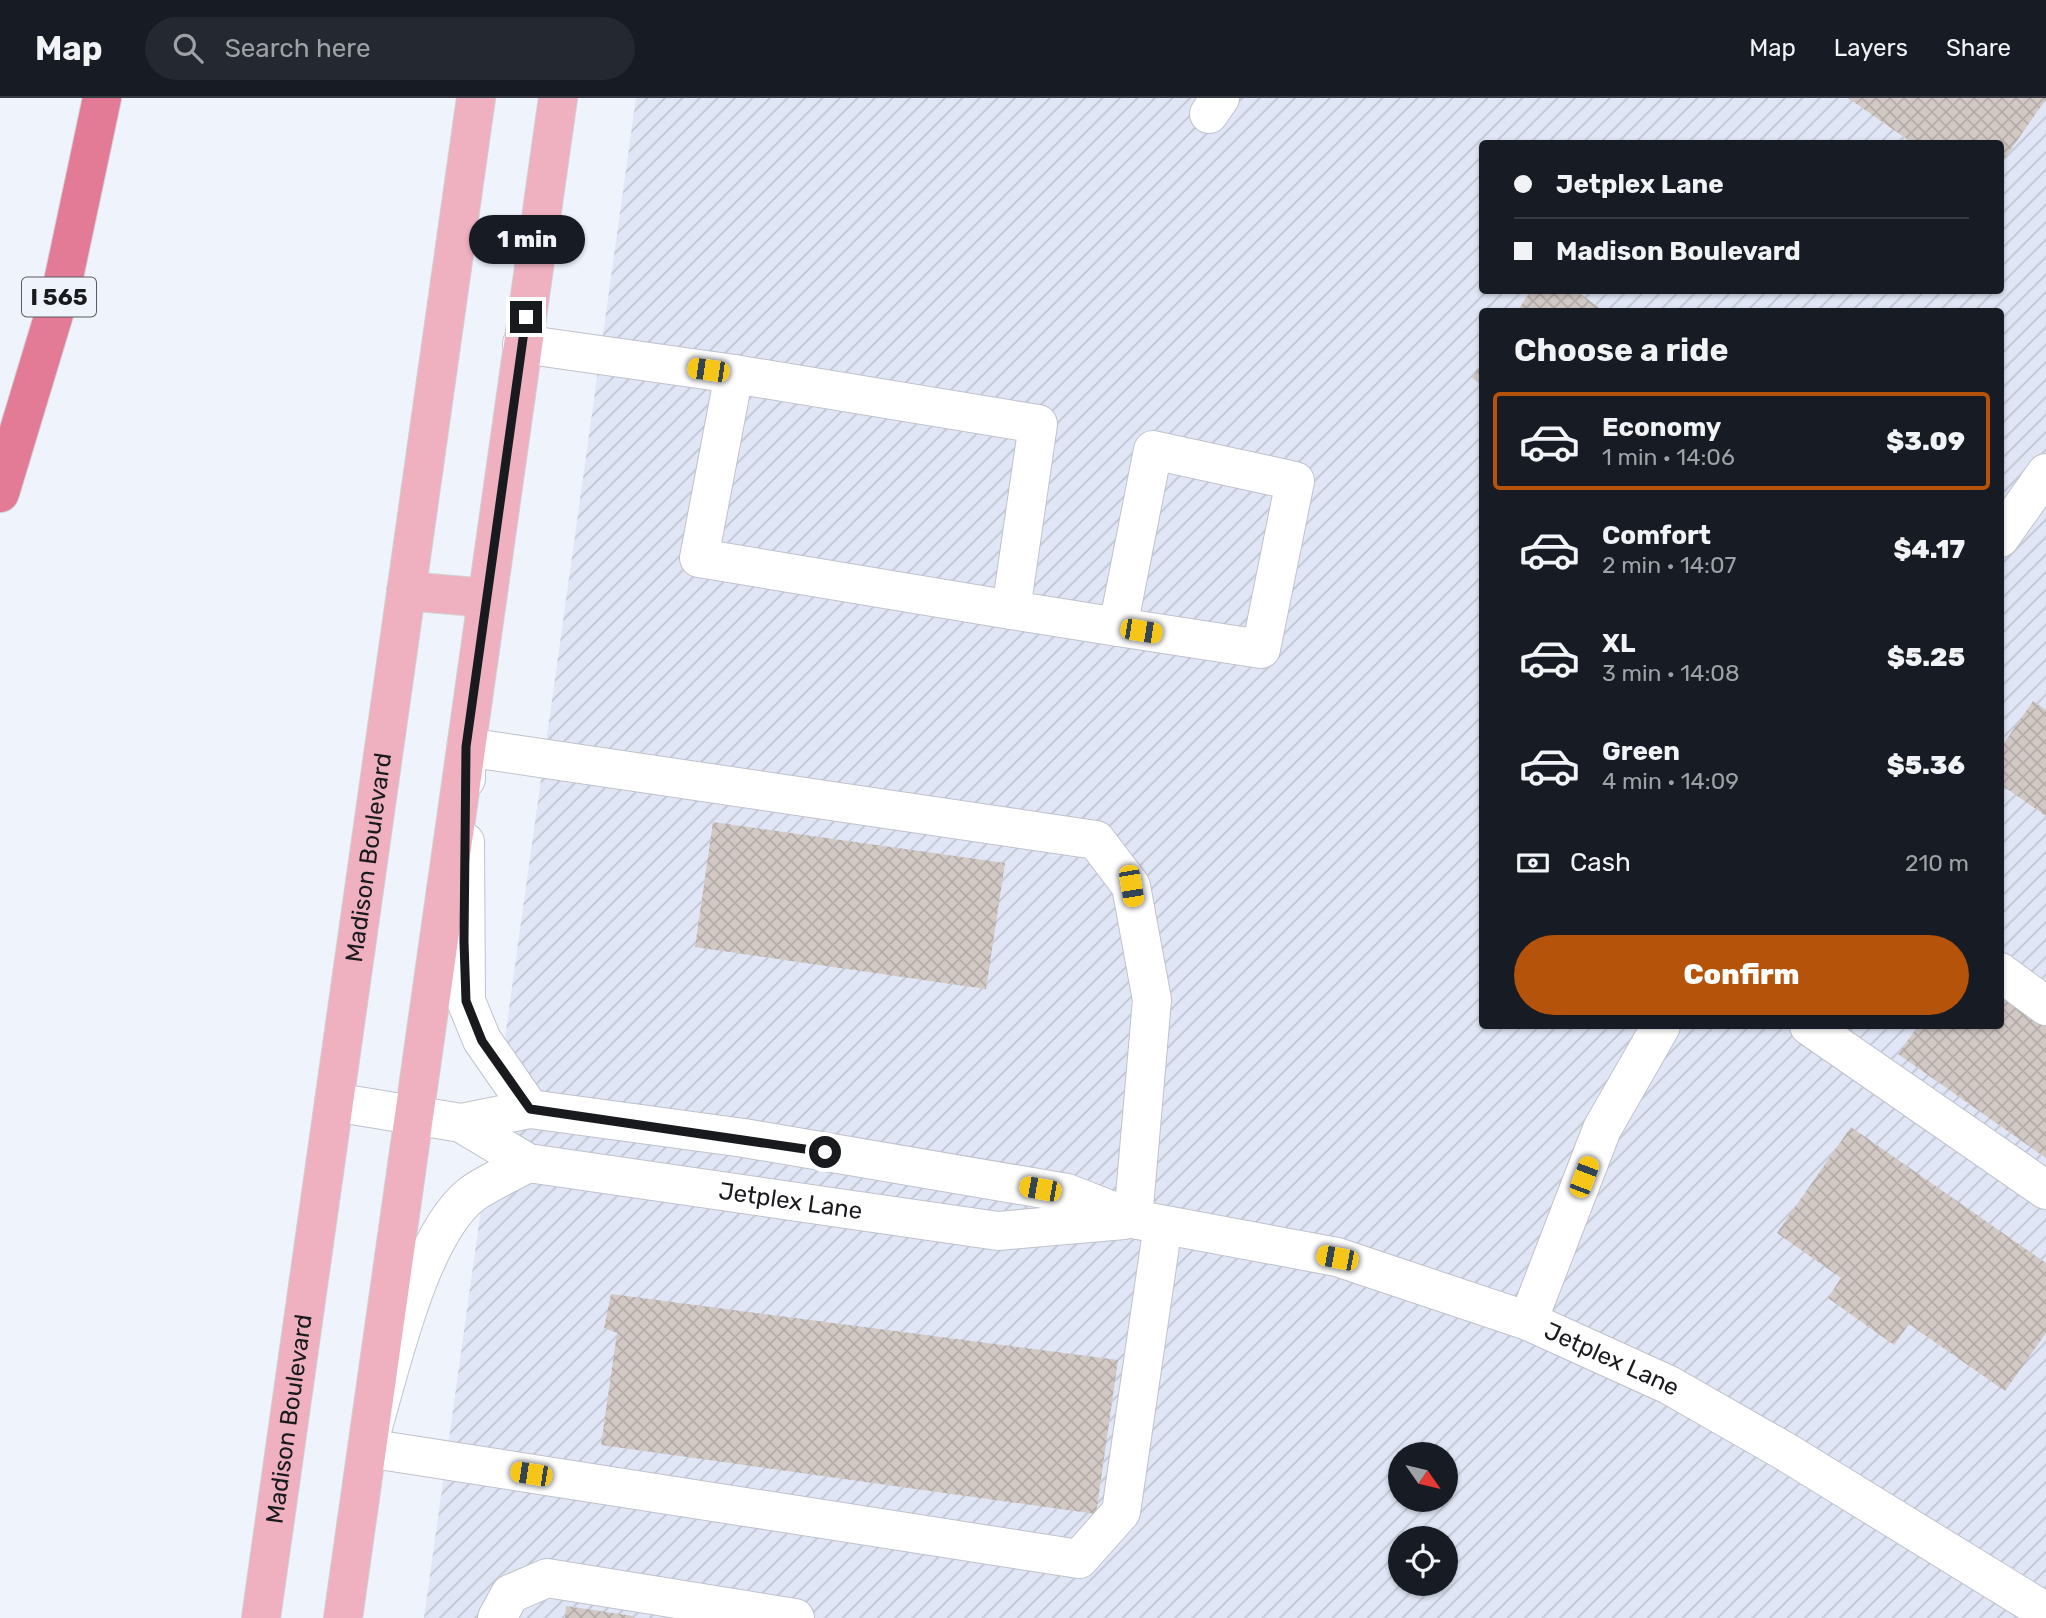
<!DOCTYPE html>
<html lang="en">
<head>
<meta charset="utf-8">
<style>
  :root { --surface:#171b24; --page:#242831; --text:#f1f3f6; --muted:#9ea1a6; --line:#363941; --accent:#b45309 }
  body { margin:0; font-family:Rubik,sans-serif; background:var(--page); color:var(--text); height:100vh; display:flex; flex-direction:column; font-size:26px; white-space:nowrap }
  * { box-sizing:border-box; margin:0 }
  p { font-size:23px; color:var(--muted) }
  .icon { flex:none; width:38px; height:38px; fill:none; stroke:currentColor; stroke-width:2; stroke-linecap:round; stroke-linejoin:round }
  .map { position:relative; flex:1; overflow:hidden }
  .panel { position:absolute; left:1479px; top:210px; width:525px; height:721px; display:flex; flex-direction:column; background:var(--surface); border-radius:7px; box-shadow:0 2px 5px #0004 }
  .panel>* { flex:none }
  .top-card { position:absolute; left:1479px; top:42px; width:525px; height:154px; border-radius:7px; box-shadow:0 2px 5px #0004; display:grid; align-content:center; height:154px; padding:0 35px; background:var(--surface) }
  .needle { width:46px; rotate:124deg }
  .fabs { position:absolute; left:1388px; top:1344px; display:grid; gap:14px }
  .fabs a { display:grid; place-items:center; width:70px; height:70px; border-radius:50%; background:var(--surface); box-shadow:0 2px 5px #0004; font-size:35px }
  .end { position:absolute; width:32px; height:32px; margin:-16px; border:9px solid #191a1d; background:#fff; box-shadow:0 0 0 4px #fff }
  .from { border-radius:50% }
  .bubble { position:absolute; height:49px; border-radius:24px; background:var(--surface); box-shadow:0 2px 5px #0004; font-size:23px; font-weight:800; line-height:49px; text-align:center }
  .car { position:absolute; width:21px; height:42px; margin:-21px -10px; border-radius:9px; box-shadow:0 0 5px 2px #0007; background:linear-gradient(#f5c518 24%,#345 0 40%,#f5c518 0 76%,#345 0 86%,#f5c518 0) }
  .top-card b { display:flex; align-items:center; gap:24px; height:66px; font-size:26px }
  .top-card b+b { border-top:2px solid var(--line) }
  .top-card i { width:18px; height:18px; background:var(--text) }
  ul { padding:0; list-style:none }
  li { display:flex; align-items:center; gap:21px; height:98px; margin:0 14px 10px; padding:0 21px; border:4px solid transparent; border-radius:7px }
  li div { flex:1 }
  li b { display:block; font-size:26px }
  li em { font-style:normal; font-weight:800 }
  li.on { border-color:var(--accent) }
  li>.icon { width:63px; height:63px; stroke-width:1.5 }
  h2 { padding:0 35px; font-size:32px; line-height:84px }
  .pay { display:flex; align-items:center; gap:18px; height:77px; padding:0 35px; font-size:26px }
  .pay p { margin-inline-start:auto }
  .action { display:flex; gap:14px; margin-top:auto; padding:14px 35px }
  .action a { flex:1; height:80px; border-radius:42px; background:var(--accent); color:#fff; font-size:28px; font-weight:800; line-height:80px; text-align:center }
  header { display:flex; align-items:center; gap:42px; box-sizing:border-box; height:98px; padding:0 35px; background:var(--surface); border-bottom:2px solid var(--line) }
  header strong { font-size:33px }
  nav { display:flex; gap:38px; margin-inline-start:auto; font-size:24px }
  .search { width:490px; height:63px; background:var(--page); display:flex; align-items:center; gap:18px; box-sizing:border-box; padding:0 24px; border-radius:38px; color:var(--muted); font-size:26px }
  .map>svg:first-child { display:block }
  .industrial { fill:url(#industrial-furrows); fill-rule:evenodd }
  .building { fill:url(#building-cross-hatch) }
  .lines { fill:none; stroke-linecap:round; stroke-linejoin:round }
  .minor-casing { stroke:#bfc2cb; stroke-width:40 }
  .major-casing { stroke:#d1d1d2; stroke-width:40 }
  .highway-casing { stroke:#d1d1d2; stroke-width:40 }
  .minor { stroke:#fff; stroke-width:38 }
  .major { stroke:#efb0c0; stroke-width:38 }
  .highway { stroke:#e47b96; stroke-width:38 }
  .route { stroke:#191a1d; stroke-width:9 }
  .labels { text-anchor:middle; stroke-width:6; stroke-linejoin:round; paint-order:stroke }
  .shield { fill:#eff3fc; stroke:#595b60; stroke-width:2 }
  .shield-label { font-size:23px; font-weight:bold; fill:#191a1d }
  .street-label { font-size:24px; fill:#191a1d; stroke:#eff3fc }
</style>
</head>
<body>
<header>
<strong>Map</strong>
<div class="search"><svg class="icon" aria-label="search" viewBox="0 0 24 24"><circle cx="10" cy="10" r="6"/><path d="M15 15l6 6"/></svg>Search here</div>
<nav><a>Map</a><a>Layers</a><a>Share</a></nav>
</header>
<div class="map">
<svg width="2046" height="1520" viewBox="0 0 2046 1520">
  <defs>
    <pattern id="industrial-furrows" width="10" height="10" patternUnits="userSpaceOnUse" patternTransform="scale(1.75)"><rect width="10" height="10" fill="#e0e6f6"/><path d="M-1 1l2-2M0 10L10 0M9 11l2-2" fill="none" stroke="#c0c5d2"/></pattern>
    <pattern id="building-cross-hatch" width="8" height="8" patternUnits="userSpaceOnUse" patternTransform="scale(1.75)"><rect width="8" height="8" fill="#d2c9c5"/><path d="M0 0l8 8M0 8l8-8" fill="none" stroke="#b4aca9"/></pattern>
  </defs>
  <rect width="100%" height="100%" fill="#eff3fc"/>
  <path class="industrial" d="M636 0H2046V1520H424ZM1482 46H2000V192H1482ZM1482 214H2000V928H1482ZM1400 1356H1446V1402H1400ZM1400 1440H1446V1486H1400Z"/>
  <path class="building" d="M1848 0H2046V1L2000 67V46H1914Z
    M1531 192H1575L1605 214H1517Z
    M1482 264V287L1472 280Z
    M2033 603 2046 612V718L2000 686V651Z
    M713 724 1005 765 986 891 695 849Z
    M2000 889 2046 921V1060L1898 956 1918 928H2000Z
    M1851 1029 2046 1165V1235L2005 1293 1909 1226 1894 1247 1828 1200 1841 1180 1777 1135Z
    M611 1196 1118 1262 1096 1416 601 1347 617 1235 604 1230Z
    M566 1508 633 1518V1520H565Z"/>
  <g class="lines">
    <g class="minor-casing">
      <g id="minor">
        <path d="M1209 16 1220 0"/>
        <path d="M522 246 734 276 1038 326 1011 512 1118 529"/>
        <path d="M734 276 699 460 1011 512"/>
        <path d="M1153 352 1295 383 1261 551 1118 529Z"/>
        <path d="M2000 440 2046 375"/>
        <path d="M466 681V649L1096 742 1131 788 1152 902 1133 1121"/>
        <path d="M465 744 466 903 482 942 530 1011"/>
        <path d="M2000 874 2046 908"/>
        <path d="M1809 928 2046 1092"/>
        <path id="s1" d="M334 1004 461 1025 528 1065 998 1133 1124 1122"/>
        <path id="s2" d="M461 1025 530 1011 744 1040 1067 1095 1133 1121 1337 1159 1528 1223 1669 1287 1786 1354 2046 1514"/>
        <path d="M528 1065C510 1075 489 1084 472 1096 417 1139 388 1282 367 1350L1079 1461 1121 1414 1163 1127"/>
        <path d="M1528 1223 1602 1031 1661 928"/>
        <path d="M497 1520 510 1496 547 1480 795 1520"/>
      </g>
    </g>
    <g class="major-casing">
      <g id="major">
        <path d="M406 493 487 500"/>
        <path id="s3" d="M261 1520 476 0"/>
        <path d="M343 1520 558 0"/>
      </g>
    </g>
    <g class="highway-casing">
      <path id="highway" d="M0 395 61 193 102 0"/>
    </g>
    <use href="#minor" class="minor"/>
    <use href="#major" class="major"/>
    <use href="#highway" class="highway"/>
  </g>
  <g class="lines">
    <path class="route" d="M526 219 466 649 464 844 466 903 482 943 530 1011 825 1054"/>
  </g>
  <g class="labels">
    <rect class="shield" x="22" y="179.5" width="74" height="39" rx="5"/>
    <g class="shield-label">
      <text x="59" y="207">I 565</text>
    </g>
    <g class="street-label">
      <text dy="8" stroke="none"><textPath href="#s3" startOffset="768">Madison Boulevard</textPath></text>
      <text dy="8" stroke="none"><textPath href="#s1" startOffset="472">Jetplex Lane</textPath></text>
      <text dy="8" stroke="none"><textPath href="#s2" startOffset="1186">Jetplex Lane</textPath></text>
      <text dy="8" stroke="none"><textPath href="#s3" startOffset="201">Madison Boulevard</textPath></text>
    </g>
  </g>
</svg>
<div class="fabs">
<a><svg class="needle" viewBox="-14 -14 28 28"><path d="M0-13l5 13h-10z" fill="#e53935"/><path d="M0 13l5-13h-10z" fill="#9ea1a6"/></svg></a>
<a><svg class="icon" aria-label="locate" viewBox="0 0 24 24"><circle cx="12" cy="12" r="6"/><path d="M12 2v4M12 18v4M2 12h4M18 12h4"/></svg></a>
</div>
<i class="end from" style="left:825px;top:1054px"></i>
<i class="end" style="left:526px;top:219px"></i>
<div class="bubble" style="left:469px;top:117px;width:116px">1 min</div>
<i class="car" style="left:708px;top:272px;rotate:278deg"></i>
<i class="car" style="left:1141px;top:533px;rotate:99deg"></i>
<i class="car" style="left:1131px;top:788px;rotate:170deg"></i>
<i class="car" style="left:1584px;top:1079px;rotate:21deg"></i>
<i class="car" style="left:1040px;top:1091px;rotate:280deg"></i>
<i class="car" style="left:1337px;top:1160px;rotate:281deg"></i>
<i class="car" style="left:531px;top:1376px;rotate:279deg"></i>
<div class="top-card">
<b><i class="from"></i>Jetplex Lane</b>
<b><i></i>Madison Boulevard</b>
</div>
<section class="panel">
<h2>Choose a ride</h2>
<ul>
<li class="on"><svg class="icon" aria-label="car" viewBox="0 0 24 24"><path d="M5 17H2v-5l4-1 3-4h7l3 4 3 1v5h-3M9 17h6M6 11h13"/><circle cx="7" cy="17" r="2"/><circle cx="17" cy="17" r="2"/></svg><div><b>Economy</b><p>1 min · 14:06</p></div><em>$3.09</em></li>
<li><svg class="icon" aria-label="car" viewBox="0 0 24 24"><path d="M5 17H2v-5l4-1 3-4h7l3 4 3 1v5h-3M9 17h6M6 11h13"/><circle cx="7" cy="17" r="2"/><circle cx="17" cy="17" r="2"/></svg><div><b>Comfort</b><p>2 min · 14:07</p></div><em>$4.17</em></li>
<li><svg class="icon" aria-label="car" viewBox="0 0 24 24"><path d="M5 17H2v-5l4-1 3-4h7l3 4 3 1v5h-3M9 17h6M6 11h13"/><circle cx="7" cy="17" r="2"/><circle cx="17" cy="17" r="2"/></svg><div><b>XL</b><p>3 min · 14:08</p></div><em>$5.25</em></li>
<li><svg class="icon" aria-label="car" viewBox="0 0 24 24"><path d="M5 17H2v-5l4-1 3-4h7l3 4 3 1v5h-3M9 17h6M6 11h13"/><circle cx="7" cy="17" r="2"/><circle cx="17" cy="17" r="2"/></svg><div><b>Green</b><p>4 min · 14:09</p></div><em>$5.36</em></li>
</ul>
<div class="pay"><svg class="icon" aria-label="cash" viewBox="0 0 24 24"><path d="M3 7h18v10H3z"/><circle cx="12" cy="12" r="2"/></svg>Cash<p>210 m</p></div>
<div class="action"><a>Confirm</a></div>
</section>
</div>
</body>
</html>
